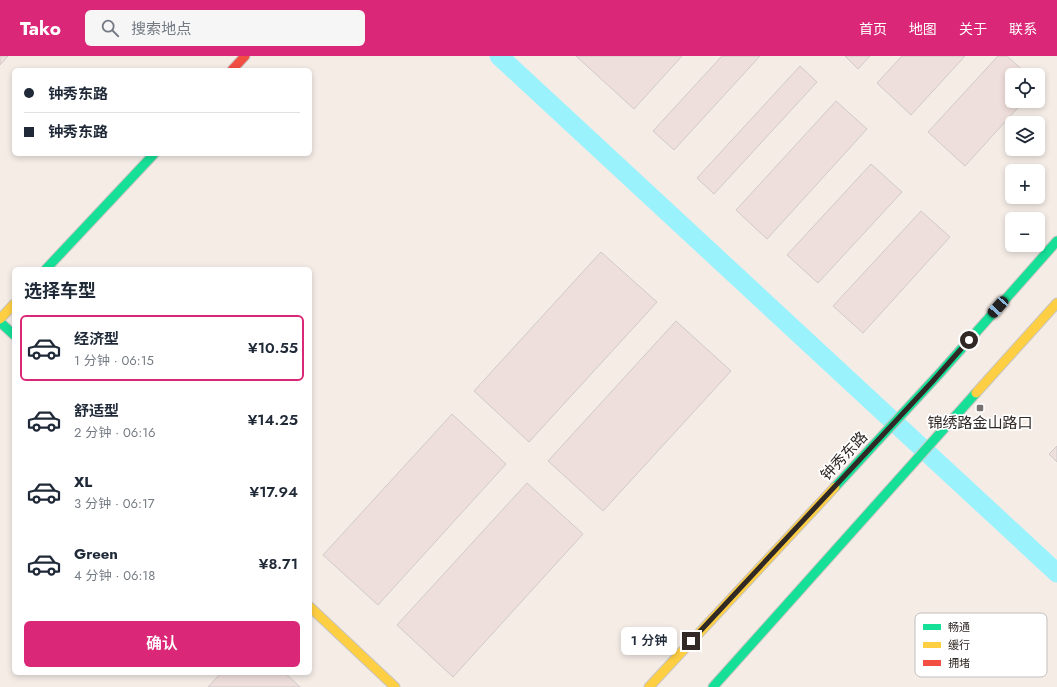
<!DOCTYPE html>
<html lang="zh">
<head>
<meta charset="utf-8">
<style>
  :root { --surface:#fff; --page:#f6f6f7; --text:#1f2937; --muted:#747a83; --line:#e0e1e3; --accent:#db2777 }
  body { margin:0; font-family:Jost,"Noto Sans SC",sans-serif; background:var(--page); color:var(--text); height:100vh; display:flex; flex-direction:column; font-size:15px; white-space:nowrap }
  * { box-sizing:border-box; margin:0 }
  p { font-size:13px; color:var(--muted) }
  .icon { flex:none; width:22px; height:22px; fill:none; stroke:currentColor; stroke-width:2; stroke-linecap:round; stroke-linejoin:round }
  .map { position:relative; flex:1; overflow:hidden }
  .drawer { position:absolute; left:12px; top:211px; width:300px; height:408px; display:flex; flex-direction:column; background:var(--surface); border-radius:6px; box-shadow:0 2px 6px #0003 }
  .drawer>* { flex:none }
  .guide { position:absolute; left:12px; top:12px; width:300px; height:88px; border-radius:6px; box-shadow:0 2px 6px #0003; display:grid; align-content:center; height:88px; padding:0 12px; background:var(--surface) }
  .buttons { position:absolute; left:1005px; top:12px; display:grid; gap:8px }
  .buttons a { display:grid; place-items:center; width:40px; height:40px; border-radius:6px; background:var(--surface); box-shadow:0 2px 6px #0003; font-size:20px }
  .end { position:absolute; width:18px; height:18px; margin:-9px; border:5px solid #302925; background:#fff; box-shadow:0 0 0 2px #fff }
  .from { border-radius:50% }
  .bubble { position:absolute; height:28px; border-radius:6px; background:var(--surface); box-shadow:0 2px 6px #0003; font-size:13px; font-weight:600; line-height:28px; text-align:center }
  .car { position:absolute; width:12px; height:24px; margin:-12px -6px; border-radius:5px; box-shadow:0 0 3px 1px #0007; background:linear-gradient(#222 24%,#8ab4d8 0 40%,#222 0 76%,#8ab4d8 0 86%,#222 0) }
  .guide b { display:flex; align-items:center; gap:14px; height:38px; font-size:15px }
  .guide b+b { border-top:1px solid var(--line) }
  .guide i { width:10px; height:10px; background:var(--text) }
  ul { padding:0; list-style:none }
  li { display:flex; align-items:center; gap:12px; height:66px; margin:0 8px 6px; padding:0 4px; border:2px solid transparent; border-radius:6px }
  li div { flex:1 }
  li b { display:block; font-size:15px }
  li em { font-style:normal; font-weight:600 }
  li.active { border-color:var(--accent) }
  li>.icon { width:36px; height:36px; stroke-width:1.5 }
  h2 { padding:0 12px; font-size:18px; line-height:48px }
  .button { display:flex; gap:8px; margin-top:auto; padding:8px 12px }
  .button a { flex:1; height:46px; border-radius:6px; background:var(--accent); color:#fff; font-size:16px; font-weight:600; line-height:46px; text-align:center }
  header { display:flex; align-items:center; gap:24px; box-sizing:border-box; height:56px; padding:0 20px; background:var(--accent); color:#fff }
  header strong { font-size:19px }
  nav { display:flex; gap:22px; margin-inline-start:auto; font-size:14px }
  .search { width:280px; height:36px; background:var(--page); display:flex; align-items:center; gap:10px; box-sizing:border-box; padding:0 14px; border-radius:6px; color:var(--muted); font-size:15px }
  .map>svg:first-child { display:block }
  .built { fill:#f5ece6; fill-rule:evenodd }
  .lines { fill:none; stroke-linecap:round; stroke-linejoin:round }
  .canal { stroke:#9af2fd; stroke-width:19 }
  .building { fill:#efdfdc; stroke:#cfcac8 }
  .fast-casing { stroke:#c8c4c1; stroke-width:11 }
  .slow-casing { stroke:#c8c4c1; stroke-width:11 }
  .jam-casing { stroke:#c8c4c1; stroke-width:11 }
  .fast { stroke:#16e098; stroke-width:9 }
  .slow { stroke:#ffcf43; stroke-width:9 }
  .jam { stroke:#f24e42; stroke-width:9 }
  .route { stroke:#302925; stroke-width:5 }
  .poi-dot { fill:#787370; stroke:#fff; stroke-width:1.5 }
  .labels { text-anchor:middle; stroke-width:3.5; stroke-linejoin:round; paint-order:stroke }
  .poi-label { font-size:15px; fill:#302925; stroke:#fff }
  .street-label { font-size:15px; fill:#302925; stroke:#fff }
  .key { fill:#fff; stroke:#c1bfbe; stroke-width:1 }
  .key-label { font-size:11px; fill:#302925 }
</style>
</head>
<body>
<header>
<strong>Tako</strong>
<div class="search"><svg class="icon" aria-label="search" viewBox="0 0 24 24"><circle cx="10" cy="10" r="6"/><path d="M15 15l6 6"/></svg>搜索地点</div>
<nav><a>首页</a><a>地图</a><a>关于</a><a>联系</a></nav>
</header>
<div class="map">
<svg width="1057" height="631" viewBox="0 0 1057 631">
  <rect width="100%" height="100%" fill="#fefcfa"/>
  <path class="built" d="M0 0H1057V631H0ZM14 14H310V98H14ZM1012 19H1038V45H1012ZM1012 67H1038V93H1012ZM1012 115H1038V141H1012ZM1012 163H1038V189H1012ZM14 213H310V617H14Z"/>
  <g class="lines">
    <path class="canal" d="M499 0 1057 517"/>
  </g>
  <path class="building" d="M0 0H8L0 9Z
    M576 0H682L634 53Z
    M722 0H760L674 94 653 75Z
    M845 0H870L858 13Z
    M902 0H965L911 59 877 27Z
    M998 0H1007L1028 19H1012V45H1024L965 110 928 76Z
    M800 10 817 26 714 138 697 122Z
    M836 45 867 73 767 183 736 154Z
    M871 108 902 136 818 227 787 199Z
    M921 155 950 181 863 277 833 250Z
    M601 196 657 246 529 386 474 335Z
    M676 265 731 315 603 455 548 405Z
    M452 358 506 408 378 549 323 499Z
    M1057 390V406L1049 398Z
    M527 427 583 478 453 621 397 569Z
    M221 617H285L300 631H208Z"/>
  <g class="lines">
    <g class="fast-casing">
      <path id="fast" d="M46 213 154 98
        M0 266 14 279
        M835 431 940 317 1057 185
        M713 631 976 337"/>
    </g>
    <g class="slow-casing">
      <path id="slow" d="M0 263 14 248
        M976 337 1057 247
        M310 551 395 631
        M649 631 835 431"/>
    </g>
    <g class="jam-casing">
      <path id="jam" d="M232 14 245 0"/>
    </g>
    <use href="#fast" class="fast"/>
    <use href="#slow" class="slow"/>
    <use href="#jam" class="jam"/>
  </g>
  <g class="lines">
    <path class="route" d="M691 585 932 326 969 284"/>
  </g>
  <rect class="poi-dot" x="976" y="348" width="8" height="8" rx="2"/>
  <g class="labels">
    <g class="poi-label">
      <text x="980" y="372">锦绣路金山路口</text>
    </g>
    <g class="street-label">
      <text transform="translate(844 400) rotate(-47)" y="5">钟秀东路</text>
    </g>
  </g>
  <rect x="915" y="557" width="132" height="64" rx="6" class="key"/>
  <rect x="923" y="568" width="18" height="6" fill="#16e098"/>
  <rect x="923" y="586" width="18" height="6" fill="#ffcf43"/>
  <rect x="923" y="604" width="18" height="6" fill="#f24e42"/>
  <g class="key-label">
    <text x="948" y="575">畅通</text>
    <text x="948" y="593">缓行</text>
    <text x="948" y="611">拥堵</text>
  </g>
</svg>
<div class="buttons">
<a><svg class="icon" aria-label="locate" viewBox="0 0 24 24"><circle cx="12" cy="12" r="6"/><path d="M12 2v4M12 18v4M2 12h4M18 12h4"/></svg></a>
<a><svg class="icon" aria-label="layers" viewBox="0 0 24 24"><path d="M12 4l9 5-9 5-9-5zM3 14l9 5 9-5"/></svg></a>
<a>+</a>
<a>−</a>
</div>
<i class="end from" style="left:969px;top:284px"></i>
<i class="end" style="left:691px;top:585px"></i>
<div class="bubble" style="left:621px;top:571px;width:56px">1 分钟</div>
<i class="car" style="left:998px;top:251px;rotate:222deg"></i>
<div class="guide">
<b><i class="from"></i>钟秀东路</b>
<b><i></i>钟秀东路</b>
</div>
<section class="drawer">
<h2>选择车型</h2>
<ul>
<li class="active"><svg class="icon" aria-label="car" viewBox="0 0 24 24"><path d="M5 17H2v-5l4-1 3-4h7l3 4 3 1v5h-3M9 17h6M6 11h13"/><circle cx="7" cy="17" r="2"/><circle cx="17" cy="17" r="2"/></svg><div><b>经济型</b><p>1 分钟 · 06:15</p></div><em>¥10.55</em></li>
<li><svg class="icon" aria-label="car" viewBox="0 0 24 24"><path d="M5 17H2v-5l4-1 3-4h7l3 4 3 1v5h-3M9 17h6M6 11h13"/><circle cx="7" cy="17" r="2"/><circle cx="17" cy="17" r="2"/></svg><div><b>舒适型</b><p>2 分钟 · 06:16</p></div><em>¥14.25</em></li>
<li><svg class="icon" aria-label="car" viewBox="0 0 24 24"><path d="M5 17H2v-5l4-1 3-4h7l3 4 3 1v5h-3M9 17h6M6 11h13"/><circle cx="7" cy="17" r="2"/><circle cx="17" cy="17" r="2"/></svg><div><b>XL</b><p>3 分钟 · 06:17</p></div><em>¥17.94</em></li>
<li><svg class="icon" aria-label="car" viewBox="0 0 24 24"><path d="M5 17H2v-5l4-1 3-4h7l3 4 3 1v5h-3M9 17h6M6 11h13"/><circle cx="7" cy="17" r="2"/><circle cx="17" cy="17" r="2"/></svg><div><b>Green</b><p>4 分钟 · 06:18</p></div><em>¥8.71</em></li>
</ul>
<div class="button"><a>确认</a></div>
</section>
</div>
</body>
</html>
